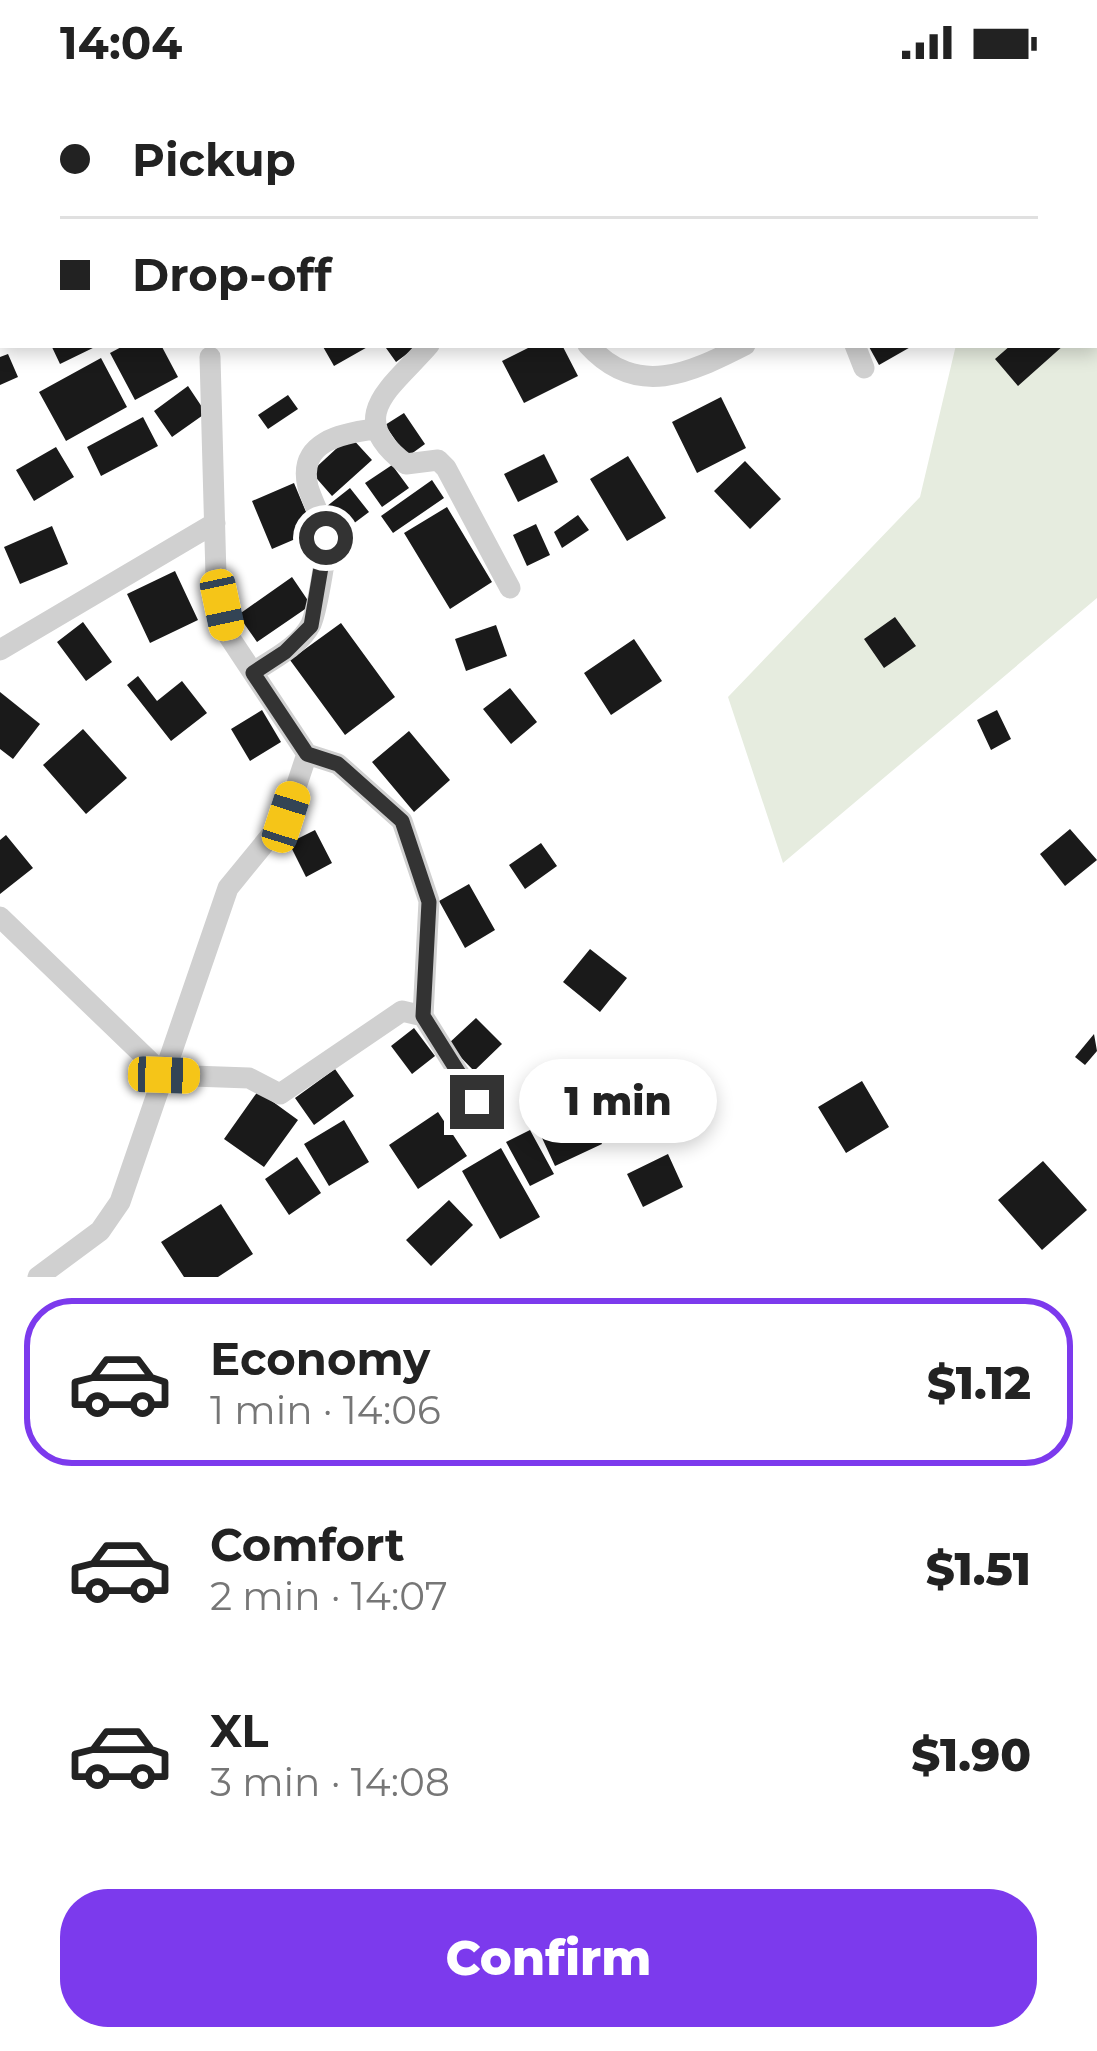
<!DOCTYPE html>
<html lang="en">
<head>
<meta charset="utf-8">
<style>
  :root { --surface:#fff; --page:#f6f6f6; --text:#222; --muted:#767676; --line:#e0e0e0; --accent:#7c3aed }
  body { margin:0; font-family:Montserrat,sans-serif; background:var(--page); color:var(--text); height:100vh; display:flex; flex-direction:column; font-size:45px; white-space:nowrap }
  * { box-sizing:border-box; margin:0 }
  p { font-size:39px; color:var(--muted) }
  .icon { flex:none; width:66px; height:66px; fill:none; stroke:currentColor; stroke-width:2; stroke-linecap:round; stroke-linejoin:round }
  .map { position:relative; height:1193px; overflow:hidden }
  .drawer { display:flex; flex-direction:column; background:var(--surface); flex:1 }
  .drawer>* { flex:none }
  .banner { position:absolute; left:0px; top:0px; width:1098px; height:264px; box-shadow:0 6px 18px #0003; display:grid; align-content:center; height:264px; padding:0 60px; background:var(--surface) }
  .end { position:absolute; width:54px; height:54px; margin:-27px; border:15px solid #333; background:#fff; box-shadow:0 0 0 6px #fff }
  .from { border-radius:50% }
  .bubble { position:absolute; height:84px; border-radius:42px; background:var(--surface); box-shadow:0 6px 18px #0003; font-size:39px; font-weight:800; line-height:84px; text-align:center }
  .car { position:absolute; width:36px; height:72px; margin:-36px -18px; border-radius:15px; box-shadow:0 0 9px 3px #0007; background:linear-gradient(#f5c518 24%,#345 0 40%,#f5c518 0 76%,#345 0 86%,#f5c518 0) }
  .banner b { display:flex; align-items:center; gap:42px; height:114px; font-size:45px }
  .banner b+b { border-top:3px solid var(--line) }
  .banner i { width:30px; height:30px; background:var(--text) }
  ul { padding:21px 0 0; list-style:none }
  li { display:flex; align-items:center; gap:36px; height:168px; margin:0 24px 18px; padding:0 36px; border:6px solid transparent; border-radius:48px }
  li div { flex:1 }
  li b { display:block; font-size:45px }
  li em { font-style:normal; font-weight:800 }
  li.active { border-color:var(--accent) }
  li>.icon { width:108px; height:108px; stroke-width:1.5 }
  .cta { display:flex; gap:24px; margin-top:auto; padding:24px 60px }
  .cta a { flex:1; height:138px; border-radius:48px; background:var(--accent); color:#fff; font-size:48px; font-weight:800; line-height:138px; text-align:center }
  .status { display:flex; justify-content:space-between; align-items:center; height:84px; padding:0 60px; background:var(--surface); direction:ltr }
  .status svg { height:33px; fill:currentColor }
  .map>svg:first-child { display:block }
  .green { fill:#e6ecdf }
  .lines { fill:none; stroke-linecap:round; stroke-linejoin:round }
  .stream { stroke:#cfe2ee; stroke-width:6 }
  .building { fill:#1a1a1a }
  .minor { stroke:#d0d0d0; stroke-width:21 }
  .route { stroke:#333; stroke-width:15 }
</style>
</head>
<body>
<div class="status"><b>14:04</b><svg viewBox="0 0 49 12"><path d="M0 12V9h3v3zM5 12V6h3v6zM10 12V3h3v9zM15 12V0h3v12zM26 1h20v11H26zM47 4h2v5h-2z"/></svg></div>
<div class="map">
<svg width="1097" height="1193" viewBox="0 0 1097 1193">
  <rect width="100%" height="100%" fill="#fff"/>
  <path class="green" d="M870 0H1097V514L783 779 728 613 920 413 956 261H1095V3Z"/>
  <g class="lines">
    <path class="stream" d="M1073 0 1090 3
      M1095 4H1097"/>
  </g>
  <path class="building" d="M51 261H99L60 280Z
    M125 261H161L178 293 135 316 110 269Z
    M322 261H371L334 282Z
    M390 261H419L396 278 386 264Z
    M534 261H562L578 292 524 319 502 277Z
    M868 261H914L879 281Z
    M1011 261H1064L1018 302 995 275Z
    M8 270 18 293 0 301V273Z
    M101 274 127 323 66 357 39 308Z
    M188 302 206 329 172 353 154 327Z
    M288 311 298 325 268 345 258 331Z
    M721 313 746 364 697 389 672 338Z
    M404 329 425 360 407 373 385 341Z
    M143 333 158 362 101 392 87 363Z
    M350 352 372 376 332 412 311 388Z
    M56 363 74 393 34 417 16 386Z
    M544 370 558 398 518 418 504 390Z
    M628 372 666 434 627 457 590 395Z
    M745 377 781 415 750 445 714 407Z
    M392 381 409 404 382 423 365 399Z
    M432 396 444 414 393 449 381 432Z
    M294 399 314 447 272 465 252 417Z
    M350 404 369 428 341 449 322 426Z
    M447 423 492 498 450 525 404 449Z
    M578 431 589 446 562 464 554 448Z
    M536 440 550 471 527 482 513 451Z
    M52 442 68 480 20 500 4 463Z
    M175 487 198 536 150 559 127 510Z
    M292 493 311 521 257 558 238 531Z
    M895 533 916 562 884 584 864 555Z
    M83 538 112 578 86 597 57 558Z
    M341 539 395 613 345 651 290 576Z
    M496 541 507 572 466 587 455 555Z
    M634 555 662 597 611 631 584 589Z
    M138 592 157 617 182 597 207 629 171 657 127 601Z
    M510 604 537 638 511 660 483 625Z
    M0 608 40 640 13 675 0 665Z
    M262 626 281 658 250 677 231 645Z
    M997 626 1011 655 991 666 977 636Z
    M83 645 127 694 86 730 43 681Z
    M409 647 450 696 414 728 372 678Z
    M1070 745 1097 776 1065 802 1040 770Z
    M315 746 332 779 306 793 289 759Z
    M6 751 33 784 0 810V756Z
    M541 759 557 782 525 805 509 781Z
    M469 800 495 846 465 864 439 817Z
    M590 865 627 894 600 928 563 898Z
    M476 934 502 960 474 987 448 960Z
    M414 944 435 972 412 990 391 962Z
    M1094 950 1097 967 1085 981 1075 973Z
    M335 985 354 1012 314 1041 295 1014Z
    M862 997 889 1043 846 1069 818 1023Z
    M258 1007 298 1036 264 1083 224 1055Z
    M585 1021 602 1060 555 1082 537 1043Z
    M438 1028 467 1072 418 1105 389 1061Z
    M344 1036 369 1078 329 1102 304 1060Z
    M530 1046 554 1090 530 1102 506 1058Z
    M501 1064 540 1133 500 1155 462 1087Z
    M668 1070 683 1103 643 1123 627 1090Z
    M297 1073 321 1109 289 1131 265 1095Z
    M1043 1077 1087 1126 1042 1166 998 1116Z
    M449 1116 473 1141 431 1182 406 1156Z
    M221 1120 253 1170 218 1193H184L161 1158Z"/>
  <g class="lines">
    <path class="minor" d="M510 3 512 0
      M429 261C393 303 342 332 406 380L438 376 446 384 510 504
      M588 261C637 315 690 289 745 261
      M855 261 864 284
      M210 273 216 492 228 551 307 670 338 680 402 737 429 817 423 932
      M0 566 215 439
      M253 588C272 576 301 561 311 540 317 526 326 473 326 457 325 439 313 420 308 403 297 357 343 349 375 345
      M0 833 164 991 249 994 280 1010 402 927 423 932 477 1018
      M38 1193 100 1147 120 1118 228 804 286 733 307 670"/>
  </g>
  <g class="lines">
    <path class="route" d="M326 454 311 542 285 568 253 589 307 670 338 680 402 737 429 818 423 932 477 1018"/>
  </g>
</svg>
<i class="end from" style="left:326px;top:454px"></i>
<i class="end" style="left:477px;top:1018px"></i>
<div class="bubble" style="left:519px;top:975px;width:198px">1 min</div>
<i class="car" style="left:222px;top:521px;rotate:168deg"></i>
<i class="car" style="left:286px;top:733px;rotate:18deg"></i>
<i class="car" style="left:164px;top:991px;rotate:92deg"></i>
<div class="banner">
<b><i class="from"></i>Pickup</b>
<b><i></i>Drop-off</b>
</div>
</div>
<section class="drawer">
<ul>
<li class="active"><svg class="icon" aria-label="car" viewBox="0 0 24 24"><path d="M5 17H2v-5l4-1 3-4h7l3 4 3 1v5h-3M9 17h6M6 11h13"/><circle cx="7" cy="17" r="2"/><circle cx="17" cy="17" r="2"/></svg><div><b>Economy</b><p>1 min · 14:06</p></div><em>$1.12</em></li>
<li><svg class="icon" aria-label="car" viewBox="0 0 24 24"><path d="M5 17H2v-5l4-1 3-4h7l3 4 3 1v5h-3M9 17h6M6 11h13"/><circle cx="7" cy="17" r="2"/><circle cx="17" cy="17" r="2"/></svg><div><b>Comfort</b><p>2 min · 14:07</p></div><em>$1.51</em></li>
<li><svg class="icon" aria-label="car" viewBox="0 0 24 24"><path d="M5 17H2v-5l4-1 3-4h7l3 4 3 1v5h-3M9 17h6M6 11h13"/><circle cx="7" cy="17" r="2"/><circle cx="17" cy="17" r="2"/></svg><div><b>XL</b><p>3 min · 14:08</p></div><em>$1.90</em></li>
</ul>
<div class="cta"><a>Confirm</a></div>
</section>
</body>
</html>
